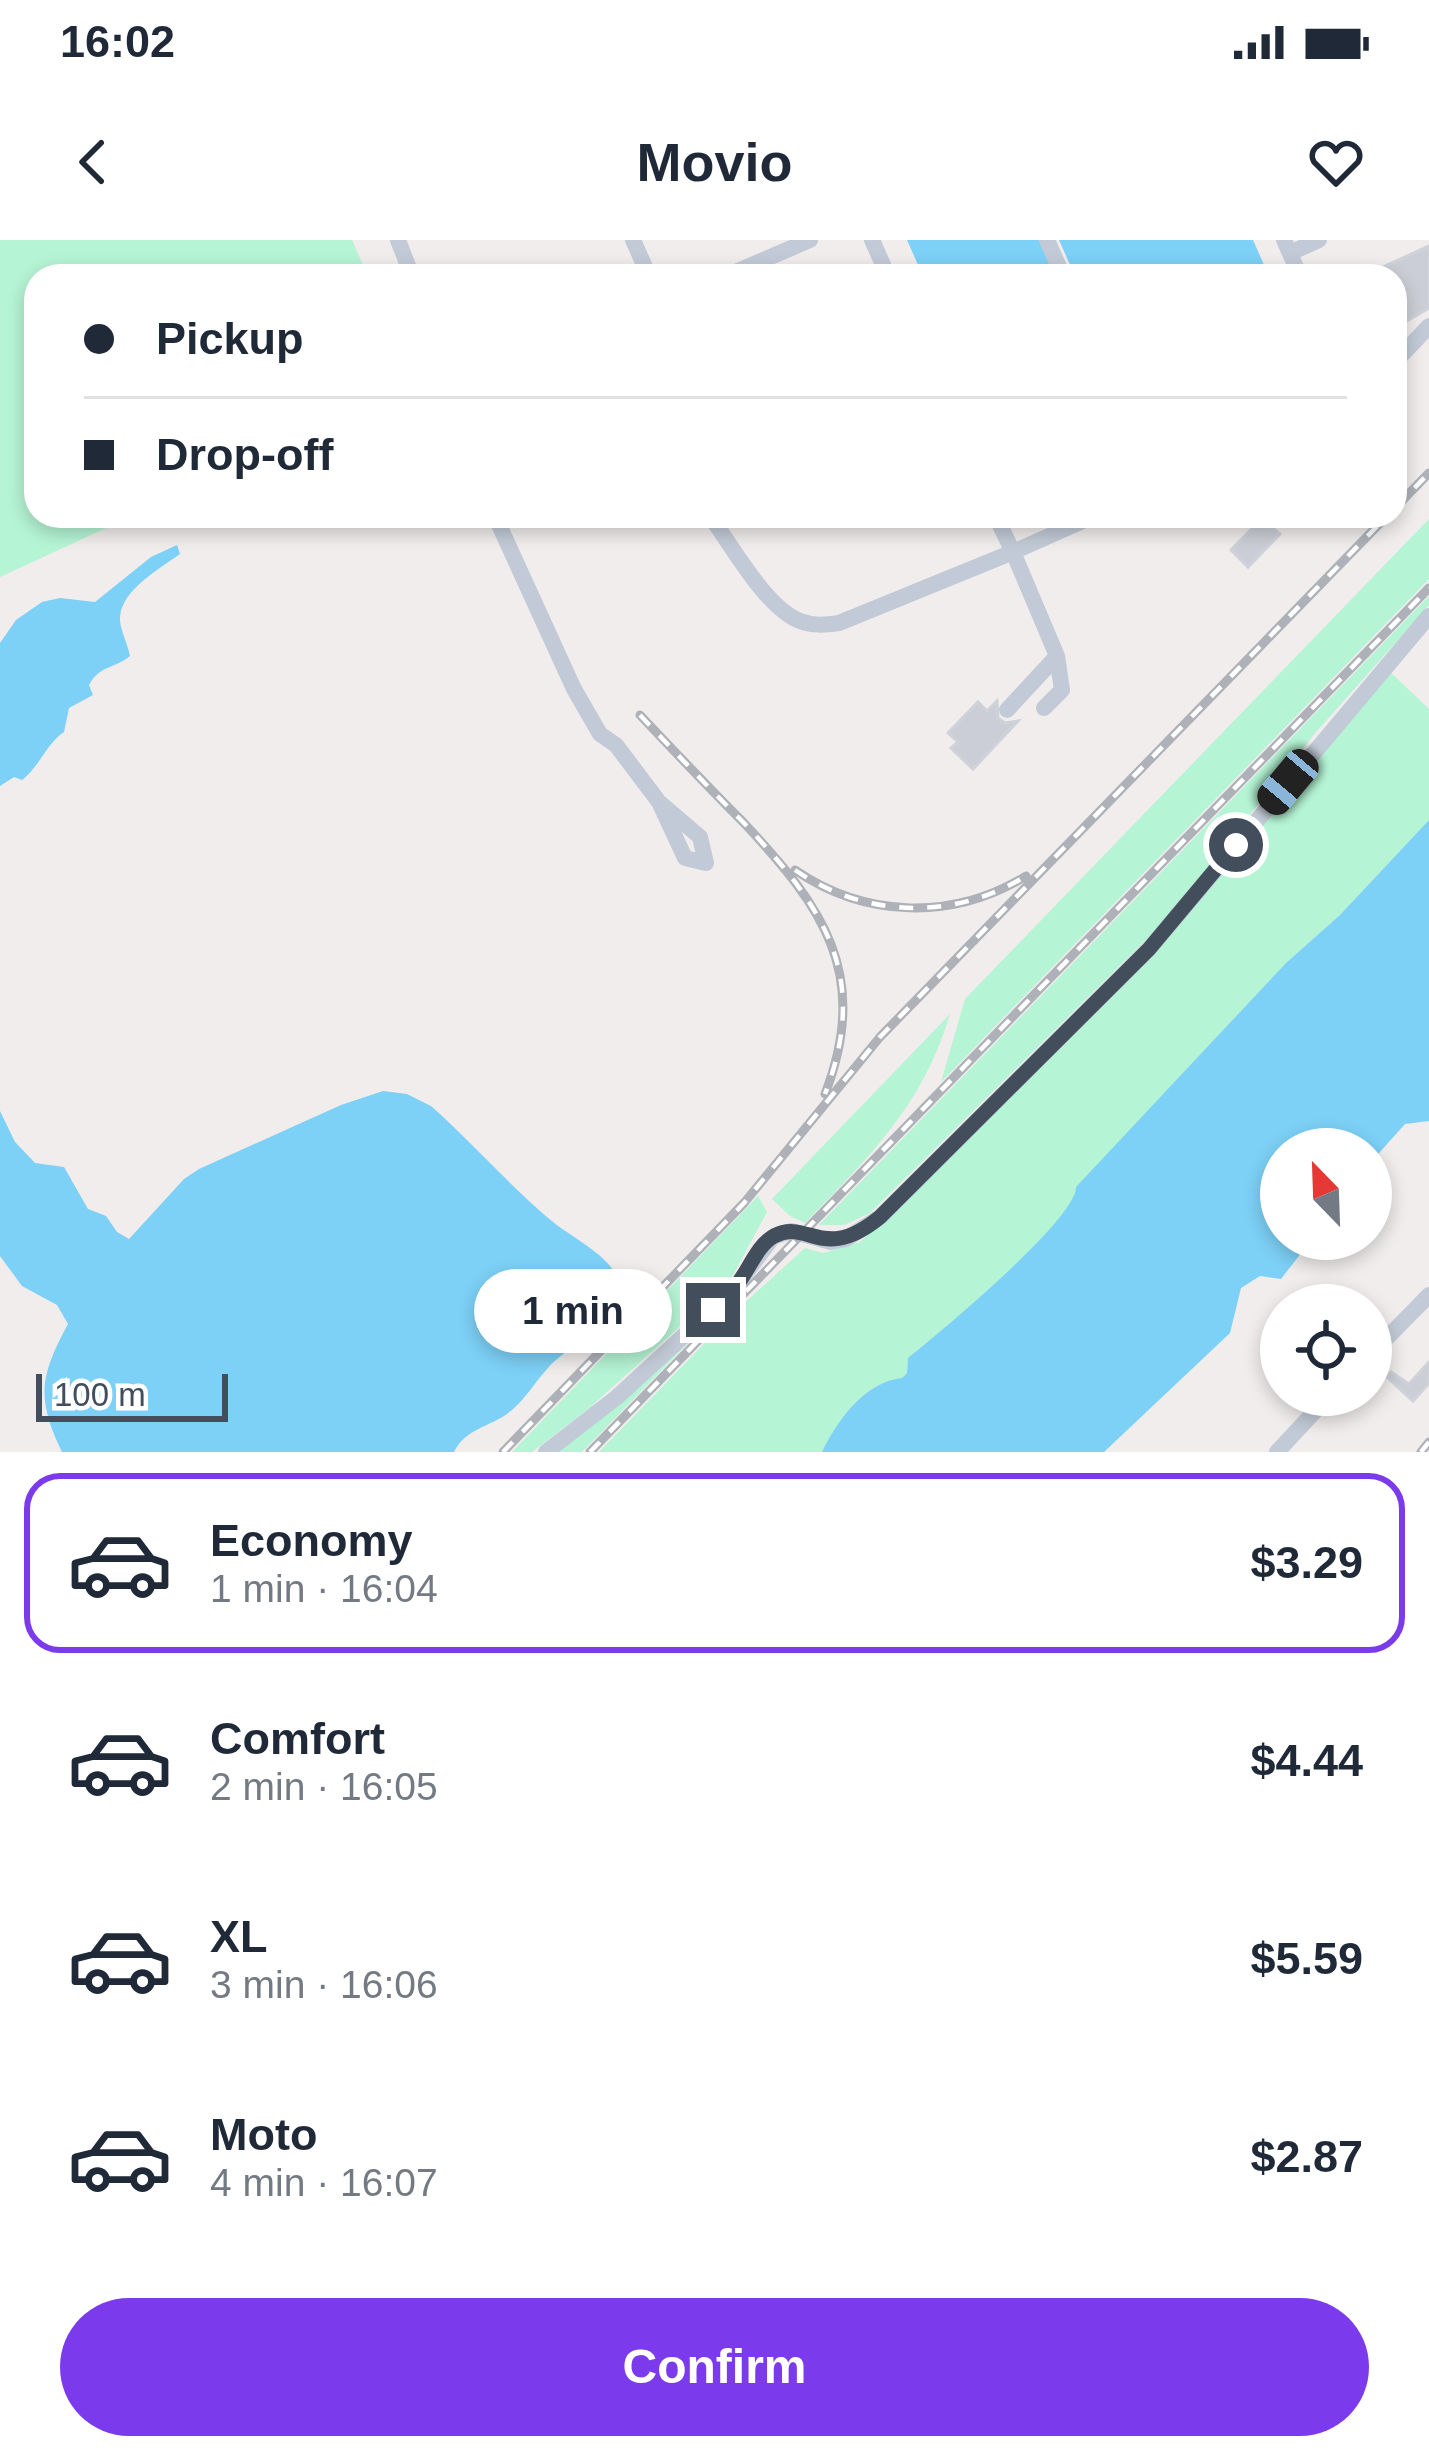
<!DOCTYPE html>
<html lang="en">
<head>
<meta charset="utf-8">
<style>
  :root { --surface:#fff; --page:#f2f2f3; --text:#1f2937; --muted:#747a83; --line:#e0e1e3; --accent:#7c3aed }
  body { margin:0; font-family:Arial,sans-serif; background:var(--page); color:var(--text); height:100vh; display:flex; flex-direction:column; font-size:45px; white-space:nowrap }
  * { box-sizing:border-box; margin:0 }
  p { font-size:39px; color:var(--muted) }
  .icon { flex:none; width:66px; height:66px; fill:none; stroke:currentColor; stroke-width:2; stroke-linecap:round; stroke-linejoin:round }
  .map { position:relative; height:1212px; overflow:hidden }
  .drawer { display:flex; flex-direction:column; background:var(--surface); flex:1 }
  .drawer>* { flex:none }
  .hud { position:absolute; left:24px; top:24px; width:1383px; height:264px; border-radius:36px; box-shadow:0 6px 18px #0003; display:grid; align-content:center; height:264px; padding:0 60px; background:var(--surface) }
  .needle { width:78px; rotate:337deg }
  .buttons { position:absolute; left:1260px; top:888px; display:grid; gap:24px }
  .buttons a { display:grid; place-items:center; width:132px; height:132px; border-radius:50%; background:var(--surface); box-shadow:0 6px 18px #0003; font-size:60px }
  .scale { position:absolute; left:36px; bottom:30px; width:192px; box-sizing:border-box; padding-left:12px; border:6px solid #434e5d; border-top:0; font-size:33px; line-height:42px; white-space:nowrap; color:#434e5d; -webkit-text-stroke:9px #fff; paint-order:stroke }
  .end { position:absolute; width:54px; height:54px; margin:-27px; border:15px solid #434e5d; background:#fff; box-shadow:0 0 0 6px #fff }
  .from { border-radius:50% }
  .bubble { position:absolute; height:84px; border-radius:42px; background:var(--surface); box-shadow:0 6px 18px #0003; font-size:39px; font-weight:700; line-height:84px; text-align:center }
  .car { position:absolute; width:36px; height:72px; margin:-36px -18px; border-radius:15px; box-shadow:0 0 9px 3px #0007; background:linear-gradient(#222 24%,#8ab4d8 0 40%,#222 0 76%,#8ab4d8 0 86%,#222 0) }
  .hud b { display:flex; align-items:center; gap:42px; height:114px; font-size:45px }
  .hud b+b { border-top:3px solid var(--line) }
  .hud i { width:30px; height:30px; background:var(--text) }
  ul { padding:21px 0 0; list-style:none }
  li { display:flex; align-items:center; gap:36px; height:180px; margin:0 24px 18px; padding:0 36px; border:6px solid transparent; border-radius:36px }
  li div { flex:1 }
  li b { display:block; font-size:45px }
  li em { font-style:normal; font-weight:700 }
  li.on { border-color:var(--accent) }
  li>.icon { width:108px; height:108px; stroke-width:1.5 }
  .primary-button { display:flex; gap:24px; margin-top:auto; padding:24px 60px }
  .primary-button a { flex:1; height:138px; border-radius:72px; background:var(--accent); color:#fff; font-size:48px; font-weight:700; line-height:138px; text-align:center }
  .status { display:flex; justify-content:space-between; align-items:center; height:84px; padding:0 60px; background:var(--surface); direction:ltr }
  .status svg { height:33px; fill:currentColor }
  header { display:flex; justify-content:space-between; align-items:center; height:156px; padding:0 60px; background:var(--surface); font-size:54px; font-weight:700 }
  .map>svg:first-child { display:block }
  .green { fill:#b5f4d4 }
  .water { fill:#7dd0f6 }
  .building { fill:#cbced6; stroke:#d0d2da; stroke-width:3 }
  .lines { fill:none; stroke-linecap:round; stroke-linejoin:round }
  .minor { stroke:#c1cad6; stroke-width:16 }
  .rail-casing { stroke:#aeb1b8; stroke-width:9 }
  .rail { stroke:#fff; stroke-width:4.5; stroke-dasharray:14; stroke-linecap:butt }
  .route { stroke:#434e5d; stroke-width:15 }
</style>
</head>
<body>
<div class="status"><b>16:02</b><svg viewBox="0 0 49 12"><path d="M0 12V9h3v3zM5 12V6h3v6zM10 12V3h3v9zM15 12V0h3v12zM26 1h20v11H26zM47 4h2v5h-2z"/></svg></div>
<header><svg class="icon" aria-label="back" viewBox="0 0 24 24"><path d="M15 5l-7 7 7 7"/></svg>Movio<svg class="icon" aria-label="heart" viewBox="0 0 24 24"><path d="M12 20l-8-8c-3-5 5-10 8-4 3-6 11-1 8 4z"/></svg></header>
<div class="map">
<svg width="1429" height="1212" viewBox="0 0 1429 1212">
  <rect width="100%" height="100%" fill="#f0edec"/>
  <path class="green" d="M0 0H352L368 36H36V276H132L0 337Z
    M1429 279V339L941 842 965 759Z
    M1429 356V365L1316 492 1165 681 870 973 844 985H819Z
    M1389 431 1429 469V580L1340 675 1286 723 1077 947C1077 980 939 1093 908 1118L907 1133 901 1139C864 1142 837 1181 822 1212H599L738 1069 805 1008 823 1013 860 1002 994 874Z
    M950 774C923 865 870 916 805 983L790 976 772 959Z
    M758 956 767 972 733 1035 704 1065 588 1169 532 1212H512Z
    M693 1098 582 1212H553Z"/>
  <path class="water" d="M907 0H1039L1055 36H923Z
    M1059 0H1253L1269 36H1075Z
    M177 305 180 314C161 328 122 349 120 377 119 388 128 404 130 416 114 429 100 425 89 445L93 455 69 468 64 492C47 503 40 526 22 540L14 537 0 546V403L16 380 42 362 60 358 95 362 151 317Z
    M1429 580V881L1405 884 1371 922V909H1281V999H1312L1281 1039 1260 1036 1241 1048 1230 1093 1104 1212H822C837 1181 864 1142 902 1138L907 1133 908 1118C938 1094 1077 979 1076 947L1286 723 1340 675Z
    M383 851 407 854 431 866C474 904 513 950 558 986 577 1000 620 1022 621 1050 621 1082 566 1107 548 1128 536 1141 526 1158 512 1170 492 1187 466 1187 454 1212H62C36 1158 40 1136 68 1084L57 1065 22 1046 0 1016V871L15 902 35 923 64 927 88 969 106 976 117 992 129 999 184 939 199 929 341 865Z"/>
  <path class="building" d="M1429 6V68L1398 86 1395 36H1363Z
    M1262 278 1280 294 1248 327 1231 310Z
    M997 461 998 478 1005 483 1018 481 973 529 951 508 958 502 948 493 978 462 987 471Z
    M1429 1122V1143L1413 1161 1387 1137 1391 1132 1409 1144Z"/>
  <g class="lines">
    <path class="minor" d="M398 0 412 36
      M633 0 649 36
      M872 0 888 36
      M1047 0 1063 36
      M1284 0 1300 36
      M1290 13 1319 0
      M726 36 810 0
      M1395 122 1429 86
      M495 276 574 449 600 494 616 505 659 562 700 597 706 623 685 618 659 562
      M710 276C732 306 766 368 800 381 813 386 825 385 839 383L1013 312 1057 416 1007 470
      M996 277 1013 312 1094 276
      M1044 468 1062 450 1057 416
      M1371 1114 1429 1055
      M546 1212 617 1157 713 1069 737 1045 773 997 791 991 831 1002 846 999 880 977 1149 709 1429 376
      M1277 1212 1330 1155"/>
    <g class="rail-casing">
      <path id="rail" d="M1395 268 1429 233
        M640 475C674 511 708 547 743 582 823 667 871 734 825 854
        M795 630C865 678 953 681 1026 636
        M503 1212 744 963 880 797 1387 276
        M590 1212 1429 348
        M1421 1212 1429 1202"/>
    </g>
    <use href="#rail" class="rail"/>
  </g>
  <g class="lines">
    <path class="route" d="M713 1070C722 1061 732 1052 739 1042 750 1027 758 1005 774 996 808 978 823 1024 880 977L1149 709 1236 605"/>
  </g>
</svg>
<div class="buttons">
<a><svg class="needle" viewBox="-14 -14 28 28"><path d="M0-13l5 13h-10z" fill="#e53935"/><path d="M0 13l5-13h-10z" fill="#747a83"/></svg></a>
<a><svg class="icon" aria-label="locate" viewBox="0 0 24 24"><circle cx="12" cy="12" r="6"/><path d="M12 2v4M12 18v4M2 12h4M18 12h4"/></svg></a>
</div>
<div class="scale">100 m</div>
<i class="end from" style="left:1236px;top:605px"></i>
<i class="end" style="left:713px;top:1070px"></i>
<div class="bubble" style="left:474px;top:1029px;width:198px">1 min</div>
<i class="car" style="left:1288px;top:542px;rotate:220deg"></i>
<div class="hud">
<b><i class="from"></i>Pickup</b>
<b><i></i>Drop-off</b>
</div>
</div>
<section class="drawer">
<ul>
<li class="on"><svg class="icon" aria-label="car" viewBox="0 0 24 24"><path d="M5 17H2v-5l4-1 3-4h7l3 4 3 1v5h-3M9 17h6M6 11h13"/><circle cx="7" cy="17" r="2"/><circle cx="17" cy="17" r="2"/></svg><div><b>Economy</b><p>1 min · 16:04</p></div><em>$3.29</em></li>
<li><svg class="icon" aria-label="car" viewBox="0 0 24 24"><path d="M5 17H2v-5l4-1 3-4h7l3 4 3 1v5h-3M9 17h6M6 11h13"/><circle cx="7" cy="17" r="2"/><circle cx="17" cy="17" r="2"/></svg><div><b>Comfort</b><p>2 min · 16:05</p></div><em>$4.44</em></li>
<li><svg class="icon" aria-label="car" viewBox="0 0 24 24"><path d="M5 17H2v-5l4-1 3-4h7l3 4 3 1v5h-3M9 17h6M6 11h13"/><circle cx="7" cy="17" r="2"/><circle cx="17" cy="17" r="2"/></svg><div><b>XL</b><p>3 min · 16:06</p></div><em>$5.59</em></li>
<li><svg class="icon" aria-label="car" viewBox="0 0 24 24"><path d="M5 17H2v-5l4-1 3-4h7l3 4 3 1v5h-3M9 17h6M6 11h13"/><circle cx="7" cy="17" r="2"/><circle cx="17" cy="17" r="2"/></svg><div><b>Moto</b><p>4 min · 16:07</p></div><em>$2.87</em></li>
</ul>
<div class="primary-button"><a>Confirm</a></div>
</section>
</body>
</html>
